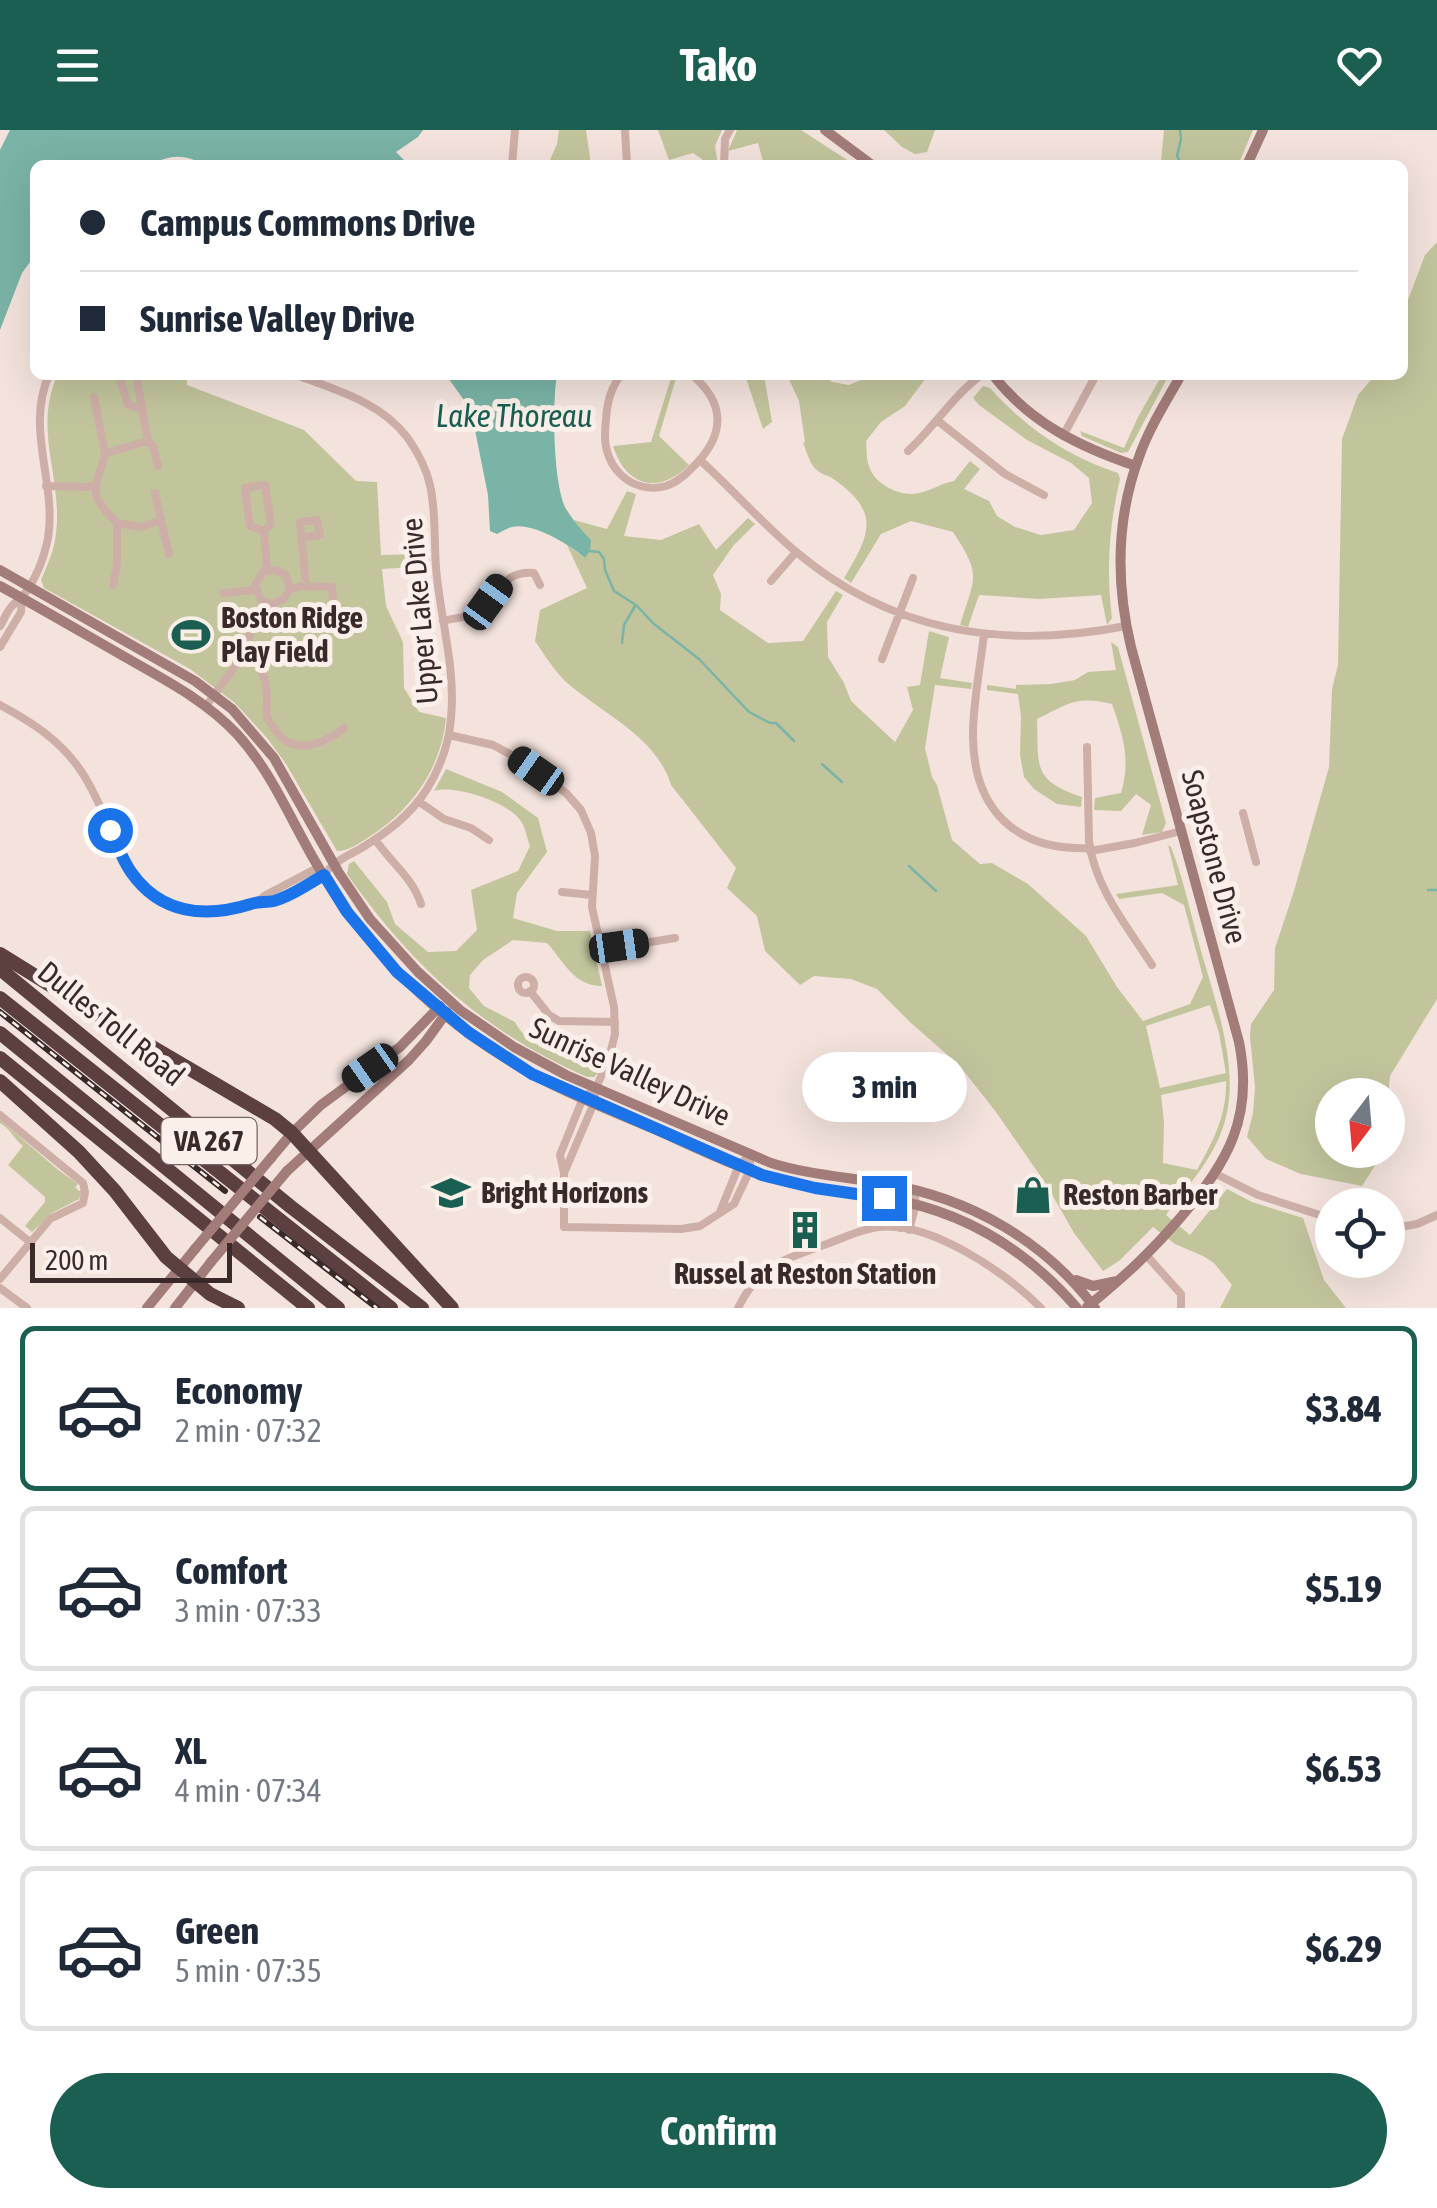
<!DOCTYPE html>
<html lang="en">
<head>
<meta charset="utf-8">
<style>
  :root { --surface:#fff; --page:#f6f6f7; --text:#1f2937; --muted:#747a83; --line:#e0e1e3; --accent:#1a5f51 }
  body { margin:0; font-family:"Asap Condensed",sans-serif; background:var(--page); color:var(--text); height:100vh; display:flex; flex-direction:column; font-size:38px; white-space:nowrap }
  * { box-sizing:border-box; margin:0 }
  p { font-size:32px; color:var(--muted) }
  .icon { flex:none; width:55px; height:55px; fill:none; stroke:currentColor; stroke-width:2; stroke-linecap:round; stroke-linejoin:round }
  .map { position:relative; height:1178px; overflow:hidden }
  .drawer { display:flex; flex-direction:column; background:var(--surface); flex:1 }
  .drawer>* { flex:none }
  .guide { position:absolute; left:30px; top:30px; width:1378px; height:220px; border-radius:15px; box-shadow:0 10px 40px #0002; display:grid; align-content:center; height:220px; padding:0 50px; background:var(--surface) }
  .needle { width:65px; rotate:196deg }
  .fabs { position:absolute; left:1315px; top:948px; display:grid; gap:20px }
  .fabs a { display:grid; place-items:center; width:90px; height:90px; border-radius:50%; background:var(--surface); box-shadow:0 10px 40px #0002; font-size:50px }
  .scale { position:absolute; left:30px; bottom:25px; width:202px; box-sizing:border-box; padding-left:10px; border:5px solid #3a2929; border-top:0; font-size:28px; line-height:35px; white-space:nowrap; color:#3a2929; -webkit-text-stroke:8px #fbefea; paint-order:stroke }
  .end { position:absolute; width:45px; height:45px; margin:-22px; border:12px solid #1a73e8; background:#fff; box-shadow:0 0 0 5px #fff }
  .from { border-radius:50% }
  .bubble { position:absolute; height:70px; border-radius:35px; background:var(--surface); box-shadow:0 10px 40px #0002; font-size:32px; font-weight:700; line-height:70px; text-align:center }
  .car { position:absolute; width:30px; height:60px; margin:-30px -15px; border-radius:12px; box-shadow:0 0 8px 2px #0007; background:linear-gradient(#222 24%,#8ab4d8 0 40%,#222 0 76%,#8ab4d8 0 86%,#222 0) }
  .guide b { display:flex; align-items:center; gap:35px; height:95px; font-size:38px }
  .guide b+b { border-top:2px solid var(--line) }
  .guide i { width:25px; height:25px; background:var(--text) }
  ul { padding:18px 0 0; list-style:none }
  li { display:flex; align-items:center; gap:30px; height:165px; margin:0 20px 15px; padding:0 30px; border:5px solid var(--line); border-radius:15px }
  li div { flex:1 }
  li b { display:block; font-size:38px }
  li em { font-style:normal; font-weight:700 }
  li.selected { border-color:var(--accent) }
  li>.icon { width:90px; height:90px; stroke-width:1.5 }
  .action { display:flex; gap:20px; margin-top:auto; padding:20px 50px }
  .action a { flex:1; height:115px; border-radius:60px; background:var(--accent); color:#fff; font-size:40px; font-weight:700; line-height:115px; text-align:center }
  header { display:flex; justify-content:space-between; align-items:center; height:130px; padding:0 50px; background:var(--accent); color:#fff; font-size:45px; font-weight:700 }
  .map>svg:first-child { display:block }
  .green { fill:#c2c59c; fill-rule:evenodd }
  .water { fill:#7ab4a6 }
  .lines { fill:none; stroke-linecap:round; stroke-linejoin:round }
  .stream { stroke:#7ab4a6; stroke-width:2.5 }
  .street { stroke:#ceafa8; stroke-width:8 }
  .secondary { stroke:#a27c79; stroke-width:10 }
  .highway { stroke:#5b403f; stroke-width:14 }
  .rail-casing { stroke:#3a2929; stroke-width:6 }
  .rail { stroke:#fbefea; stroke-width:2.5; stroke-dasharray:8; stroke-linecap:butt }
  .secondary-bridge { stroke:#a27c79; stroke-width:10 }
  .route { stroke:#1a73e8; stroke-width:12 }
  .labels { text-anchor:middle; stroke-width:10; stroke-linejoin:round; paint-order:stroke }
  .shield { fill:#fbefea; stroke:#746463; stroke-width:2.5 }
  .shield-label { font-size:28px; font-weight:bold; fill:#3a2929 }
  .street-label { font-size:30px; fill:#3a2929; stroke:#fbefea }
  .poi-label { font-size:30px; font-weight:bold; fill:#3a2929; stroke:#fbefea; text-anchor:start }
  .water-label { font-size:32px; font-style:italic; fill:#1a5f51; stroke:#fbefea }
</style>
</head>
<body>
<header><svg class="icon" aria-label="menu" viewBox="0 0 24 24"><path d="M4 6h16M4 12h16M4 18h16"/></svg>Tako<svg class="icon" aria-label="heart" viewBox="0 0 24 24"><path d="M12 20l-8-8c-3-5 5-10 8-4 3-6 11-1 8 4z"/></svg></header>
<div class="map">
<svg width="1437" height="1178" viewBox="0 0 1437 1178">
  <rect width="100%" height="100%" fill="#f4e3dd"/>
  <path class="green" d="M559 0H586L591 35H552L550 30 557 14Z
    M658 0H722L715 16 718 35H702V29L693 23 669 30Z
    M737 0H801L855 35H764L758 13 728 21Z
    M884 0H935L927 22 915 24 902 17Z
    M1164 0H1253L1238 35H1158L1161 31Z
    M1437 112V869L1390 946 1388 968V965H1332V1020H1385L1362 1056 1301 1044 1266 1029 1247 1007 1253 983 1255 957 1250 907 1251 894 1274 860 1275 818 1294 761 1329 637 1332 559 1338 535 1342 309 1358 265 1375 245H1402L1403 183 1425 125Z
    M57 245H187V255L304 300 356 351 377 352 381 425 429 424 430 436 382 439 386 476 403 512 404 558 419 582 446 588C441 640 410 682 366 709 356 715 348 721 337 721L286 634 267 608 235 573 190 539 44 458 41 450C51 427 56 416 57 390 58 337 35 299 57 245Z
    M672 245H677L659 306 689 335C659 365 626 357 613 316L651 312Z
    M745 245H764L772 292 763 299Z
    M787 245H824L832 252 849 255 873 245H928L905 276 881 292 866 311C867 318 866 328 869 336 875 356 904 369 923 362 934 359 942 353 954 351L970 331 980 339 964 359 989 371 997 386 1015 397 1041 405 1074 400 1092 373 1089 348 1071 333 1027 310 979 275 973 268 983 256 990 258C1026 298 1066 326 1118 343L1120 349C1109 396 1106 440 1112 488L1107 495 1101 465 1040 469 979 465 968 497 960 495C975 446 982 446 953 402L911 391 881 404 851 453 844 448C871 403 881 382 832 348 828 345 822 345 818 341 810 336 807 322 803 313L805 312 799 271Z
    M1162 245H1169L1128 322 1121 323 1082 306 1080 301 1124 318 1138 287Z
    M627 361 636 364 624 406 661 410 699 394 716 420 748 388 755 394 733 416 713 445 721 464 720 480 768 513 803 511 836 461 843 465 827 492 828 527 844 553 851 571 895 612 913 580 907 557 920 555 929 501 949 507 940 548 972 553 971 559 935 555 925 618 932 647 937 655 952 710 980 734 992 733 1028 754 1086 806 1117 857 1143 891 1190 874 1203 847 1184 775 1162 763 1119 769 1116 764 1178 755 1168 715 1171 717C1182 745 1189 776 1197 806 1211 860 1240 931 1226 987 1217 1025 1189 1054 1166 1085L1190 1105 1227 1059 1252 1072 1303 1088 1324 1150 1346 1178H1220L1232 1155 1214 1133 1203 1126 1175 1114 1153 1097 1119 1131 1103 1141 1074 1103 1046 1054 996 982 959 935 911 893 877 859 851 849 814 846 800 855 765 821 757 786 727 758 736 738 671 655C656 605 600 583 564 550 553 539 544 524 535 511L540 480 587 458 567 415 585 428 580 399 574 390 607 399ZM1210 875 1219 903 1226 943 1160 958 1146 896ZM1226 951C1227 985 1213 1011 1197 1040L1163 1033 1164 992 1161 965Z
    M1111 512 1118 517 1166 693 1162 702 1142 705 1151 675 1136 664 1121 681 1094 680 1095 668 1121 663C1131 629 1123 606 1112 574 1076 565 1068 574 1037 589 1039 636 1031 650 1082 667L1081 677 1057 674 1034 659 1024 647 1020 625 1021 586 1018 564 987 560V555L1016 559V555L1051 554 1075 550 1088 542 1116 540Z
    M446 639 502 662 538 688 547 722 517 763 513 788 557 801H590L602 856C574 856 565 833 547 813L513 810 483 830 470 845 469 858 484 876 515 892C529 920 576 935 604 924L598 943 594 947H587C483 902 411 835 347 744L349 734 354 731 387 772 395 794 428 822 456 821 477 800 471 760 518 741 530 716C527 709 526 699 522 693 512 673 454 654 434 661Z
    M0 990 57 1039 78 1054 75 1057 79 1061 82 1060 79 1069 52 1083 32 1102 25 1096 45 1072V1067L8 1035 23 1016C14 1009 10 998 0 993Z"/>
  <path class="water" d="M10 0H423L418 7 396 22 409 35H204C186 24 170 24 151 35H35V125L22 143 0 200V20Z
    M446 245H557C552 273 553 355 566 379 573 390 582 401 591 410L590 421 585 428C570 415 533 392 512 397 507 398 501 402 497 404L490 401 488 365 471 280Z"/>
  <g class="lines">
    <path class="stream" d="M1180 0 1181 9 1177 26 1182 35
      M1402 161 1407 174
      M590 421 599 422 604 429 605 440 614 461 636 475 654 494 699 529 749 582 770 593H776L794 611
      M622 513 624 495 635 476
      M822 634 842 652
      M909 736 936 761
      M1428 760H1437"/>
    <path class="street" d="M625 0 627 35
      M512 35 515 0
      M724 35 725 9 730 0
      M125 245 119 246 128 275 142 279
      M621 245C607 262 606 283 605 304 604 338 632 365 666 356 679 352 688 342 697 333 726 302 724 272 692 245
      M94 267 105 323 148 311 136 245
      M938 291 1005 344 1044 365
      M1063 306 1096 245
      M148 311 153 316 158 336
      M908 321C934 297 953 266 981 245
      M105 323C96 362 85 361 117 393V435L113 455
      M700 330C732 359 761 392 794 420 891 503 1004 520 1126 496
      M46 356 94 357
      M155 363 169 424
      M117 393 139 397 160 391
      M264 401 250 396 245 358 265 355 271 394 264 401 267 440
      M301 408 320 405 317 390 300 392 306 456
      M771 451 796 422
      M290 459 286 445 276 440 263 442 255 455 261 470 272 474 284 469 290 459 302 456 332 457 335 495
      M223 463 255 460
      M443 491C453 488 465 488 475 483 499 470 499 440 534 443L540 455
      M0 496C4 490 7 481 12 476 15 472 20 470 23 466 36 449 44 428 48 408 57 354 25 298 49 245
      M984 505C980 538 973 572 973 605 973 680 1016 721 1090 718
      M0 517 21 482 22 468
      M244 524C263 534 267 551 267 571 267 576 266 581 267 587 269 592 272 596 275 600 294 627 324 614 344 598
      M882 529 913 448
      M0 575C32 592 61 611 81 641 116 692 118 762 187 781 209 787 233 778 254 773 261 771 269 773 276 770 291 765 310 755 323 745 331 739 325 741 334 735 341 728 351 724 360 719 386 703 410 686 427 659 440 638 449 613 451 588 456 538 440 487 436 438 434 410 436 381 430 355 426 337 417 321 407 307 380 272 336 260 296 245
      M206 576 244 524 253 495 264 472
      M449 605 493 615 519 629 566 663 581 680 591 703 595 726 592 777 614 877 615 904 609 928 596 958 594 973 564 1043
      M1087 617 1089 711C1095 758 1127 796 1152 835
      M418 671 444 689 471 698 489 710
      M1243 683 1256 732
      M375 709C390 732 413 748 421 774
      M1090 721 1135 713 1181 701
      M562 762 592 765
      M259 771 264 766 319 737
      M601 820 675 808
      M518 855a8 8 0 1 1 16 0a8 8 0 1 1-16 0Z
      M530 861 549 885 559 891 615 892
      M596 958 583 968 560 1025 564 1043V1097L681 1099 700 1096 734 1074 750 1040V1025
      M0 985 83 1053 85 1062 83 1073 50 1089 0 1149
      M1216 1044 1258 1065 1332 1089
      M720 1082 739 1035 750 1025
      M0 1088 30 1112
      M900 1098 906 1072 914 1060
      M1388 1099 1417 1094 1437 1085
      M909 1100 916 1074 914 1060
      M1147 1126 1181 1164V1178
      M0 1158 27 1178
      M738 1178C758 1137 780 1131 821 1116 840 1110 859 1099 879 1097 931 1091 1006 1143 1041 1178"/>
    <path class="secondary" d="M825 0 872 35
      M1247 35 1263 0
      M993 245C1030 293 1080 317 1136 336
      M0 440 195 551 232 579 274 628 339 743 370 789 418 842 460 880 514 917 566 945 771 1033C809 1045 848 1047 886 1054 969 1068 1044 1110 1095 1178
      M0 456C42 479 83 503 125 527 165 550 205 570 237 604 270 640 288 684 312 726 359 810 427 881 510 931 555 959 605 978 654 999 695 1017 736 1038 780 1050 814 1060 849 1062 884 1068 962 1080 1026 1119 1077 1178
      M271 1028 292 1003 321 975 400 917 440 876
      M287 1041 409 930 426 911 447 882
      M1076 1150 1093 1156 1117 1151
      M1087 1177C1124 1147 1150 1123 1181 1087 1228 1032 1254 987 1239 912L1131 517C1116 454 1116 389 1139 327 1149 298 1166 272 1181 245
      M147 1178 195 1119
      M175 1178 211 1132"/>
    <path class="highway" d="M0 824 113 894 275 989 292 1003 452 1178
      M0 839 291 1077 422 1178
      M0 868 391 1178
      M0 903 338 1178
      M0 928 308 1178
      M0 951 79 1022 115 1061 166 1127 210 1164 238 1178"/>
    <g class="rail-casing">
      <path id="rail" d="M0 882 225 1061
        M260 1087 377 1178"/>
    </g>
    <use href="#rail" class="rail"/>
    <path class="secondary-bridge" d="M195 1119 271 1028
      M211 1132 287 1041"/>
  </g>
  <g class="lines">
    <path class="route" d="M110 700C117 714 122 729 131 742 161 785 206 788 251 774 259 771 266 773 274 771 292 766 308 754 324 745L347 782 397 842 468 902 532 944 762 1045 815 1058 884 1068"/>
  </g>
  <defs>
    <g id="stadium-bare" transform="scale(3)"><path d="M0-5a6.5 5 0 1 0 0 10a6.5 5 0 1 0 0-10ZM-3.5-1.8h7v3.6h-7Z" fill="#1a5f51" stroke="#fbefea" stroke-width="2.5" paint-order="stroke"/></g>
    <g id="school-bare" transform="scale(3)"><path d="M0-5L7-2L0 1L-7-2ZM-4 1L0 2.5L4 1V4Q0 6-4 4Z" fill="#1a5f51" stroke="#fbefea" stroke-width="2.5" paint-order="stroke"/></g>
    <g id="shop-bare" transform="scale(3)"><path d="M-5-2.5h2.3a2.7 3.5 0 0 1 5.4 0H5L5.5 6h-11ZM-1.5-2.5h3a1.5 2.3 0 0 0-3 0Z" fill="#1a5f51" stroke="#fbefea" stroke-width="2.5" paint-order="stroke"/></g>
    <g id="building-bare" transform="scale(3)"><path d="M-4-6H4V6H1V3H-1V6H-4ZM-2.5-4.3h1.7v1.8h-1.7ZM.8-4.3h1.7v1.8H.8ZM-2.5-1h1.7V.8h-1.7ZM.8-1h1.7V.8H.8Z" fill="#1a5f51" stroke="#fbefea" stroke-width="2.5" paint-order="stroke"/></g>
  </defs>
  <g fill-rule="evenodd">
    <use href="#stadium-bare" x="191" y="505"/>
    <use href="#school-bare" x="451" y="1063"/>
    <use href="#shop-bare" x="1033" y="1065"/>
    <use href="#building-bare" x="805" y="1100"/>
  </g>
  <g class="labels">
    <rect class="shield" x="161.5" y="988" width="95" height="46" rx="8"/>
    <g class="shield-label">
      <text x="209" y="1021">VA 267</text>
    </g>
    <g class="street-label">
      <text transform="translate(420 481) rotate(-95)" y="10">Upper Lake Drive</text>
      <text transform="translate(1214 727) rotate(75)" y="10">Soapstone Drive</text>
      <text transform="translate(111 894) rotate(39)" y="10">Dulles Toll Road</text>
      <text transform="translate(630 942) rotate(25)" y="10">Sunrise Valley Drive</text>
    </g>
    <g class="poi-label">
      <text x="221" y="498">Boston Ridge<tspan x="221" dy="34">Play Field</tspan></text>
      <text x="481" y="1073">Bright Horizons</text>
      <text x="1063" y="1075">Reston Barber</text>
      <text x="805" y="1154" text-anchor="middle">Russel at Reston Station</text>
    </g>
    <g class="water-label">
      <text x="514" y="297">Lake Thoreau</text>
    </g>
  </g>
</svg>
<div class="fabs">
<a><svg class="needle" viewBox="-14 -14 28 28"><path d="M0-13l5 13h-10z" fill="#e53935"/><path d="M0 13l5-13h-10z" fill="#747a83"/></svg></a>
<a><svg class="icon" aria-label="locate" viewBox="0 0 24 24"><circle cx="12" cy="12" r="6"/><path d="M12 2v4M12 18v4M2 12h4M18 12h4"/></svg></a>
</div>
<div class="scale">200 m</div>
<i class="end from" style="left:110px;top:700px"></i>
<i class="end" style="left:884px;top:1068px"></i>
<div class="bubble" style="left:802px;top:922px;width:165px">3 min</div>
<i class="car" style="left:488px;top:472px;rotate:36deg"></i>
<i class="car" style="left:536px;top:641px;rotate:305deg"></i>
<i class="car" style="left:619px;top:816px;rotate:82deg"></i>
<i class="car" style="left:370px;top:938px;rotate:235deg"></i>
<div class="guide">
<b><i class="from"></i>Campus Commons Drive</b>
<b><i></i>Sunrise Valley Drive</b>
</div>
</div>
<section class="drawer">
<ul>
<li class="selected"><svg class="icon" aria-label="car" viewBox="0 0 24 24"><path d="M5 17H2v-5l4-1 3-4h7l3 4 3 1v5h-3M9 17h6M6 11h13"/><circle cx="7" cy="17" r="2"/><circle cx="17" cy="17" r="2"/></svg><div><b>Economy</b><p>2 min · 07:32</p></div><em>$3.84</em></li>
<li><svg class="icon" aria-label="car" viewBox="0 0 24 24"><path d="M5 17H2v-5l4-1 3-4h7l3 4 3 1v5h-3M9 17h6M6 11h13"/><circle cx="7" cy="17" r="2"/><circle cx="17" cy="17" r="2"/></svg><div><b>Comfort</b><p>3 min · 07:33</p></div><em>$5.19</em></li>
<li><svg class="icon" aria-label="car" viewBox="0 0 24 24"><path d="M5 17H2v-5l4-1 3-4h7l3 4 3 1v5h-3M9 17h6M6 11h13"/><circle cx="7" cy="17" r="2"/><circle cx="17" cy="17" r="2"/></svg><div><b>XL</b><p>4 min · 07:34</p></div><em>$6.53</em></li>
<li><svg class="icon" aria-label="car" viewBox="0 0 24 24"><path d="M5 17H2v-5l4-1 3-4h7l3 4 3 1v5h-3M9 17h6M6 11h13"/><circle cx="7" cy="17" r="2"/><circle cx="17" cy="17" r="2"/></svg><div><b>Green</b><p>5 min · 07:35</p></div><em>$6.29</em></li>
</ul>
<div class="action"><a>Confirm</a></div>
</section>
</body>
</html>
